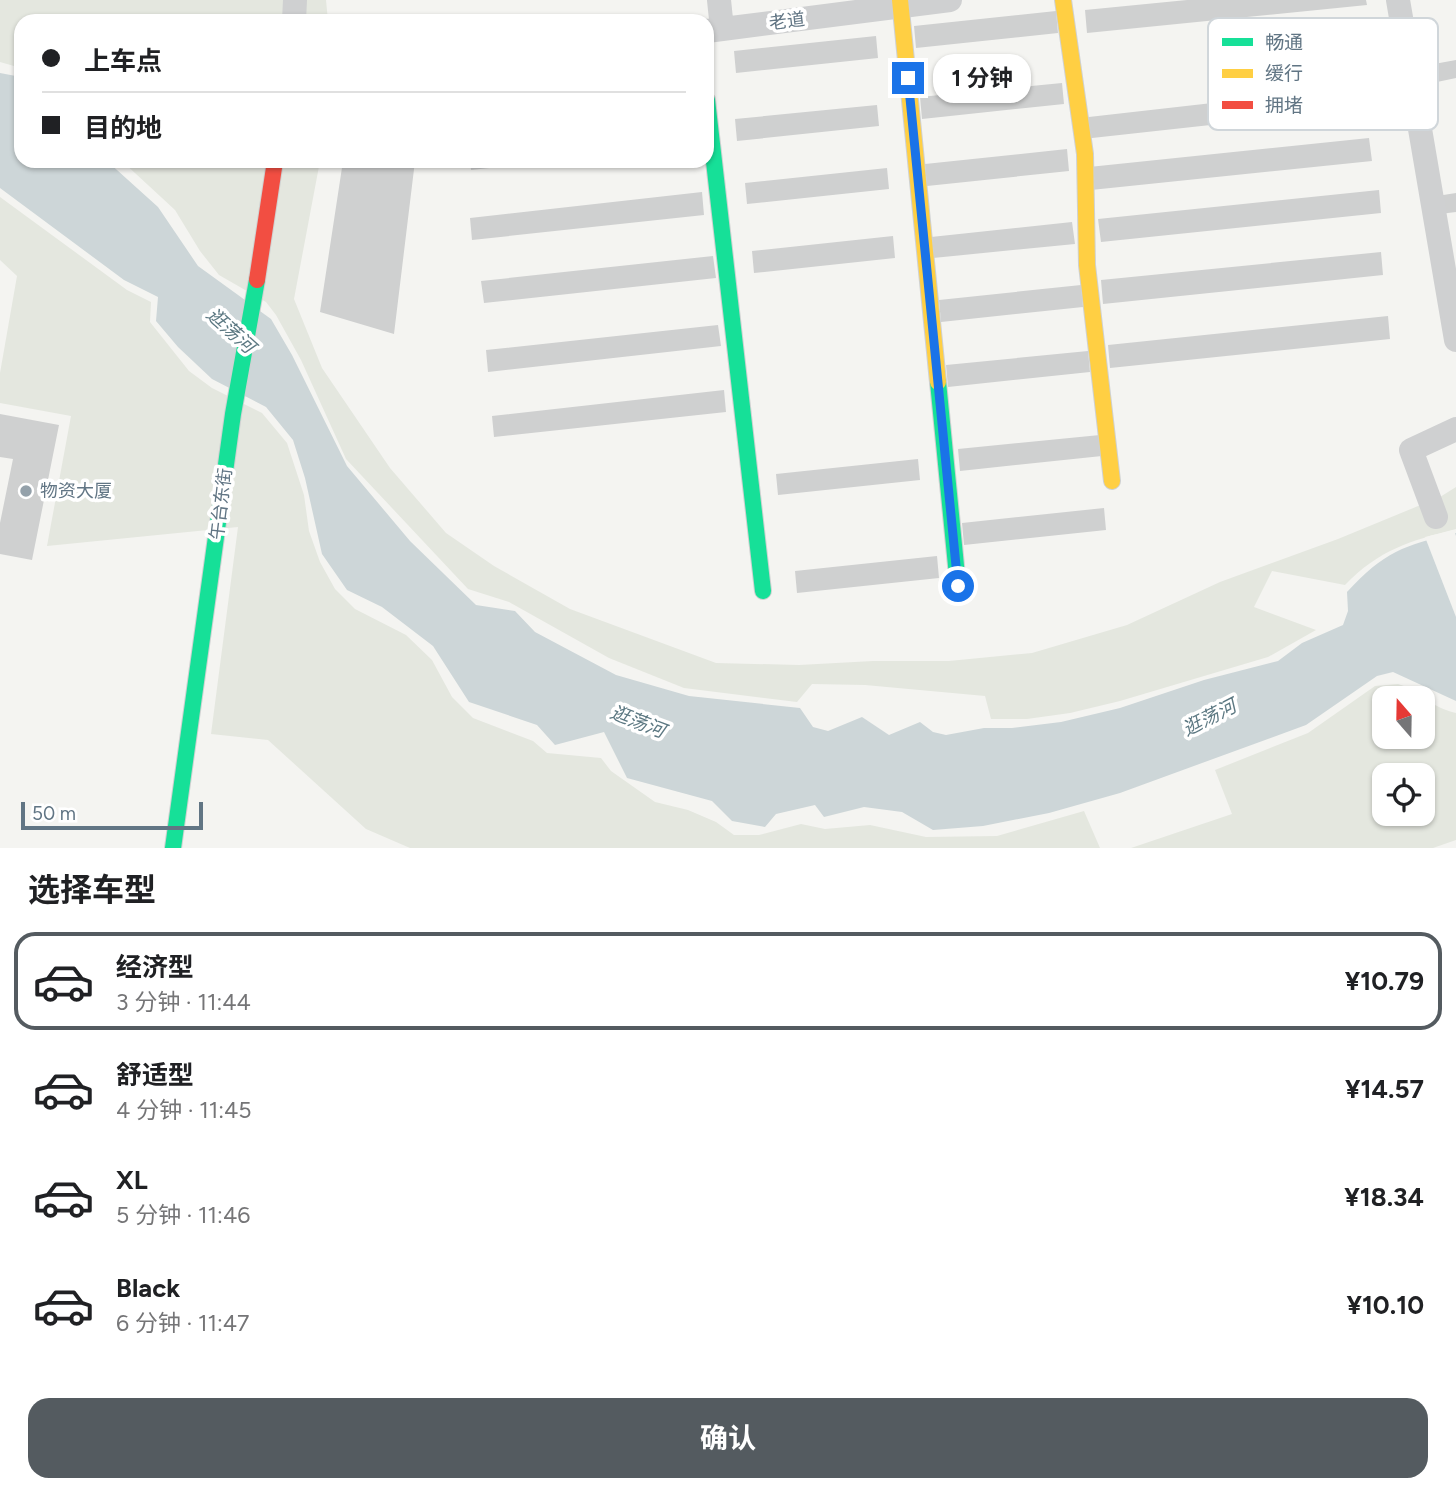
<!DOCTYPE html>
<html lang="zh">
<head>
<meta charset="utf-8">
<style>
  :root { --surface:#fff; --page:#f6f6f6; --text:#202124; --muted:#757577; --line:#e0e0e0; --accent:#545b60 }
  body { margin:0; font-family:Figtree,"Noto Sans SC",sans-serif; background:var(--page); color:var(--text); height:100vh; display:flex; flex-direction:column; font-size:26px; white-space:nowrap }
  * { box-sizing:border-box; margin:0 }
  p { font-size:23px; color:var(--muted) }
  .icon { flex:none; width:38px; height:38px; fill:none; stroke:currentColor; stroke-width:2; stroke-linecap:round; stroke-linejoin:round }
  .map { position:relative; height:848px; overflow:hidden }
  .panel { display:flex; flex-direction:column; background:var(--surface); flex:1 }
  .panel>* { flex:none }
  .top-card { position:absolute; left:14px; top:14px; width:700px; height:154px; border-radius:21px; box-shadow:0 2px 5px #0004; display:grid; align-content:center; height:154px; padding:0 28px; background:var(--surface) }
  .needle { width:46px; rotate:340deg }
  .fabs { position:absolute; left:1372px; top:686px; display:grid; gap:14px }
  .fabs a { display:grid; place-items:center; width:63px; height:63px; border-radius:14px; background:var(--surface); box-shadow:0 2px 5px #0004; font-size:35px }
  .scale { position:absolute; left:21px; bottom:18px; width:182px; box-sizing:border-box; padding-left:7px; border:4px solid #617584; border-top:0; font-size:19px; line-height:24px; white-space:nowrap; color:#617584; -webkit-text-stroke:5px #fff; paint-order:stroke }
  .end { position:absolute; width:32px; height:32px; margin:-16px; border:9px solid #1a73e8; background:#fff; box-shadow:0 0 0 4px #fff }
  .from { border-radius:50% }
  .bubble { position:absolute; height:49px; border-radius:21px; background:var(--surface); box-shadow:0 2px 5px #0004; font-size:23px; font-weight:700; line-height:49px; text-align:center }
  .top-card b { display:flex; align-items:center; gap:24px; height:66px; font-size:26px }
  .top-card b+b { border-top:2px solid var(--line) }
  .top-card i { width:18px; height:18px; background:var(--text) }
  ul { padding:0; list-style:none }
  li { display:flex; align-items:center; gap:21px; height:98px; margin:0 14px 10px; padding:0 14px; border:4px solid transparent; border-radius:21px }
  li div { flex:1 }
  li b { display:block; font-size:26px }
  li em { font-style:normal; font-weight:700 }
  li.selected { border-color:var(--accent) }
  li>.icon { width:63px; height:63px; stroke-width:1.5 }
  h2 { padding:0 28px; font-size:32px; line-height:84px }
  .primary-button { display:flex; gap:14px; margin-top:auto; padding:14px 28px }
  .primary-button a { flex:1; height:80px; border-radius:21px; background:var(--accent); color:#fff; font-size:28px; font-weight:700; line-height:80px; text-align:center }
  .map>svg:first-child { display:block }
  .green { fill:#e4e7df; fill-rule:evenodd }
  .water { fill:#cdd6d8 }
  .pier { fill:#f4f4f1 }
  .building { fill:#cfd0d0 }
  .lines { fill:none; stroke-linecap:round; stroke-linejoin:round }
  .fast-casing { stroke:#cfd1d1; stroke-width:18 }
  .slow-casing { stroke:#cfd1d1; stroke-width:18 }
  .jam-casing { stroke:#cfd1d1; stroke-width:18 }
  .street { stroke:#cfd0d1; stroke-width:24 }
  .fast { stroke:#16e098; stroke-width:16 }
  .slow { stroke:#ffcf43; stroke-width:16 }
  .jam { stroke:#f24e42; stroke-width:16 }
  .route { stroke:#1a73e8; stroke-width:9 }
  .poi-dot { fill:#94a1aa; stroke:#fff; stroke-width:2.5 }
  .labels { text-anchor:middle; stroke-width:7; stroke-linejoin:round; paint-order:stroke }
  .street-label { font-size:18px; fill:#617584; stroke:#fff }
  .poi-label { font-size:18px; fill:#617584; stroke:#fff; text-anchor:start }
  .water-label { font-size:19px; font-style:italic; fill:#5c7882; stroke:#fff }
  .key { fill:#fff; stroke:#d0d6da; stroke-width:2 }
  .key-label { font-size:19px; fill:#617584 }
</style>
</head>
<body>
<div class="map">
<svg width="1456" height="848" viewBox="0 0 1456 848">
  <rect width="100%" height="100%" fill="#f4f4f1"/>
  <path class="green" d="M0 0H326L328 21H21V68L0 62Z
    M122 161H320L294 299 322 368 390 468 446 533 494 566 570 609 716 663 799 665 873 661H949L1032 653 1127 625 1220 582 1338 539 1440 497 1456 487V529C1409 541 1379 550 1345 585L1272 571 1254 607 1316 630 1268 657 1120 701 1070 713 1027 719H991L985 696 865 685 812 684 797 702 684 688 609 658 509 602 468 589 346 459 301 360 276 315 266 302 219 275 200 251 175 210Z
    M0 197 127 290 151 302 150 322 189 371 212 388 262 413 287 443 304 495 309 531 320 562 335 589 355 609 406 635 432 660 452 697 473 718 533 741 547 753 601 758 611 771 655 802 688 810 716 822 734 835H759L801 824 825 829 870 825 926 837 997 836 1084 811 1100 848H410L366 829 268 740 211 734 238 527 47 546 71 416 0 403V373L17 276 0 260Z
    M1398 684C1423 692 1429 707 1456 713V840L1433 848H1131L1232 814 1215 770 1308 733 1375 686ZM1423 698V737H1384V698ZM1423 775V814H1384V775Z"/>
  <path class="water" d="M0 73 21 77V161H107L158 207 198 266 271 319 292 355 347 466 410 541 476 605 515 611 535 632 616 675 689 696 800 708 813 727 828 731 862 717 889 735 920 722 933 732 946 735 984 728H1012L1061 722 1120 708 1204 680 1278 661 1302 643 1343 625 1348 611 1347 592C1384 552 1404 545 1456 533V701L1393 672 1377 676 1306 725 1120 793 1049 813 983 826 933 830 902 812 864 807 824 817 815 805 776 814 765 827 732 821 712 801 627 778 604 732 555 745 537 725 469 702 433 646 382 607 347 590 322 554 305 478 293 440 266 407 212 379 178 347 156 321 158 297 124 280 0 188Z"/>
  <path class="pier" d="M1454 530 1456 536V617L1425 537Z"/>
  <path class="building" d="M1187 0H1366L1367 5 1087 33 1085 10Z
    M1056 11 1058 33 916 48 914 26Z
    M876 36 878 58 736 73 734 51Z
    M1456 60V78L1437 82 1434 64Z
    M1062 83 1064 104 922 119 920 97Z
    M1362 86 1364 108 1083 139 1080 118Z
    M877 105 879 126 737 141 735 119Z
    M1369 138 1372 161 1091 190 1089 167Z
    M1067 149 1069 171 927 186 925 164Z
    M343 161H415L394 334 320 312Z
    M470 161H534V163L471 170Z
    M887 168 889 189 747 204 745 183Z
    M1379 190 1381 213 1101 242 1098 219Z
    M702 192 704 215 472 240 470 218Z
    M1456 193V212L1440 214 1437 196Z
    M1072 222 1075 244 933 258 931 237Z
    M893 236 895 258 754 273 752 251Z
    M1381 252 1383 275 1103 304 1101 280Z
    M713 256 716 278 484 303 481 281Z
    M1081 285 1083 307 941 322 939 300Z
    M1388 316 1390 339 1110 368 1108 345Z
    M718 325 721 346 488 372 486 350Z
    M1088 351 1090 372 948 387 946 365Z
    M724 390 726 412 494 437 492 416Z
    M0 414 59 425 32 560 0 554V523L13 459 0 457Z
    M1100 435 1102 456 960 471 958 449Z
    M918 459 920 480 778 495 776 474Z
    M1104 508 1106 530 964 545 962 523Z
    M937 556 939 578 797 593 795 571Z"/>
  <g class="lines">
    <g class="fast-casing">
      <path id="fast" d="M707 100 763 591
        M938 382 958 586
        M173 848 233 414 257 280"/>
    </g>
    <g class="slow-casing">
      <path id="slow" d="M900 0 938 382
        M1063 0 1085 154 1087 265 1112 481"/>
    </g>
    <g class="jam-casing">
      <path id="jam" d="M257 280 275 161"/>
    </g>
    <path class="street" d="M719 0 722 29
      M1398 0 1456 340
      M294 21 295 0
      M707 31 950 0
      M1436 517 1411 450 1456 429"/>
    <use href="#fast" class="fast"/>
    <use href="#slow" class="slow"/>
    <use href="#jam" class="jam"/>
  </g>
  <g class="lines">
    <path class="route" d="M908 78 958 586"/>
  </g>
  <circle class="poi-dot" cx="26" cy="491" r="7"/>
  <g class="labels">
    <g class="street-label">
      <text transform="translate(787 21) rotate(-7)" y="6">老道</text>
      <text transform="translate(221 504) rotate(-83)" y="6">午台东街</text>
    </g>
    <g class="poi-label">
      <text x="40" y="497">物资大厦</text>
    </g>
    <g class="water-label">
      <text transform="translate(231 330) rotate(42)" y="7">逛荡河</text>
      <text transform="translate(1209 717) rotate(-27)" y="7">逛荡河</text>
      <text transform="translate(638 721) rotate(21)" y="7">逛荡河</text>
    </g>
  </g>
  <rect x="1208" y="18" width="230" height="112" rx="10" class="key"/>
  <rect x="1222" y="38" width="31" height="8" fill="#16e098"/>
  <rect x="1222" y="69" width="31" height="9" fill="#ffcf43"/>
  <rect x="1222" y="101" width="31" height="8" fill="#f24e42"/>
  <g class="key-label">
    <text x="1265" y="49">畅通</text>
    <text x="1265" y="80">缓行</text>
    <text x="1265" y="112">拥堵</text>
  </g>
</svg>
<div class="fabs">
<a><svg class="needle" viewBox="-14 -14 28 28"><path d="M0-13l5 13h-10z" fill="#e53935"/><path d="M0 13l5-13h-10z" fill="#757577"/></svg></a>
<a><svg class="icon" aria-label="locate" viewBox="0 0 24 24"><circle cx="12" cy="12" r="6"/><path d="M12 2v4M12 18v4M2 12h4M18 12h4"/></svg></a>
</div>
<div class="scale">50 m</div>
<i class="end from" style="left:958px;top:586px"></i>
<i class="end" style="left:908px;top:78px"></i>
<div class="bubble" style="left:933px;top:54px;width:98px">1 分钟</div>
<div class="top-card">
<b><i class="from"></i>上车点</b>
<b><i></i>目的地</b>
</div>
</div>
<section class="panel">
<h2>选择车型</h2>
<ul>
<li class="selected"><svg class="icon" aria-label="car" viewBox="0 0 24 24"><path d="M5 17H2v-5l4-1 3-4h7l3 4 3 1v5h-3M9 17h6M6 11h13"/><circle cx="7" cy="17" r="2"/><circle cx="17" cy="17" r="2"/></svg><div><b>经济型</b><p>3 分钟 · 11:44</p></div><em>¥10.79</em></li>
<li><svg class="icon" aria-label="car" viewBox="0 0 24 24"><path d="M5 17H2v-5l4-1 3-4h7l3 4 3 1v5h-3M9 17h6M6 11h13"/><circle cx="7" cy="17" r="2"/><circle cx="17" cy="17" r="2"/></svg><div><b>舒适型</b><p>4 分钟 · 11:45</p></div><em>¥14.57</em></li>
<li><svg class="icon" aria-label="car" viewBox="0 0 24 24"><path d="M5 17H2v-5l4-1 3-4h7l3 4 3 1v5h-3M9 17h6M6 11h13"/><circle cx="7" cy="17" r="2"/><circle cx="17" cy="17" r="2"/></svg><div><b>XL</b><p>5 分钟 · 11:46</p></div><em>¥18.34</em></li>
<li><svg class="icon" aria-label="car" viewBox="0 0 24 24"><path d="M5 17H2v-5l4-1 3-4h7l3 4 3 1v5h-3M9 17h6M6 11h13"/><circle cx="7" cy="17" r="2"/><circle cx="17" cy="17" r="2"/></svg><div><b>Black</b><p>6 分钟 · 11:47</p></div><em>¥10.10</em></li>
</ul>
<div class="primary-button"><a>确认</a></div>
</section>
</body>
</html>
